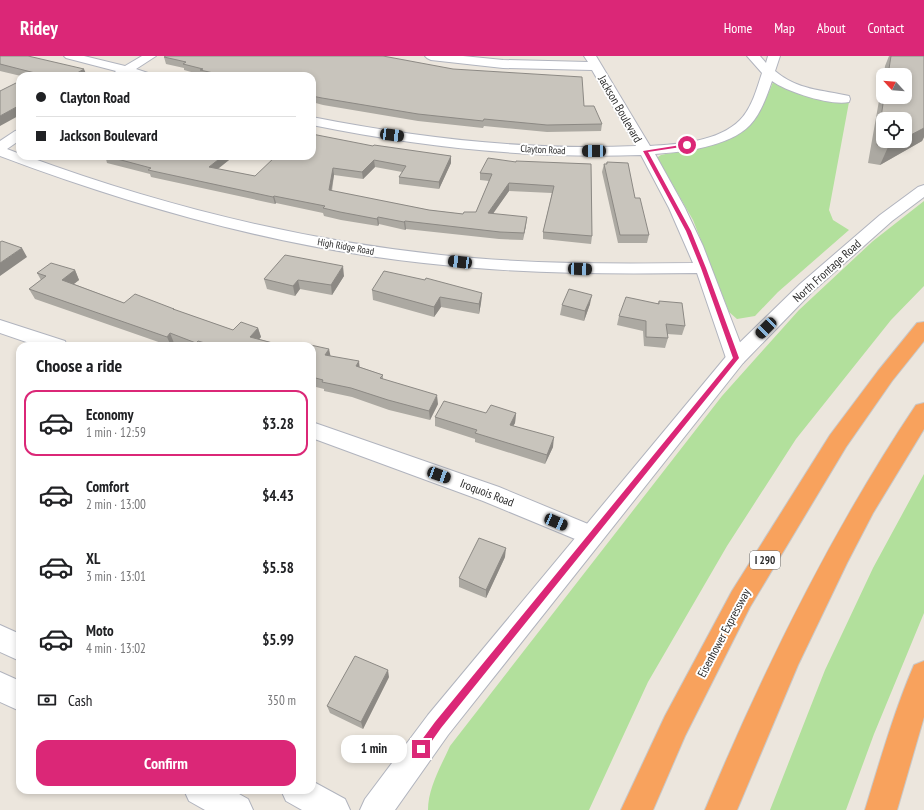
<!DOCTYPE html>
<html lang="en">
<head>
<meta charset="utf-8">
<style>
  :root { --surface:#fff; --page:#f2f2f2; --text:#202124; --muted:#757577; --line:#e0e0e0; --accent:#db2777 }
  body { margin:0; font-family:"PT Sans Narrow",sans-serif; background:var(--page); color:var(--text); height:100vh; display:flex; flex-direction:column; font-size:15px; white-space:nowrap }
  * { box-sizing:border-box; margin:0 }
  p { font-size:13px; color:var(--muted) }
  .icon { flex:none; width:22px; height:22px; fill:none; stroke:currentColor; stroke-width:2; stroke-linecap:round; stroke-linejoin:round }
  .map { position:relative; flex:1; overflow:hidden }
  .side { position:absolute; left:16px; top:286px; width:300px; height:452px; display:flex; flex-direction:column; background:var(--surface); border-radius:12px; box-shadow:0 2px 6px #0003 }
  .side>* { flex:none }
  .banner { position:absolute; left:16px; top:16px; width:300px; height:88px; border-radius:12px; box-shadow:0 2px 6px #0003; display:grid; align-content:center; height:88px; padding:0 20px; background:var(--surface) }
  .needle { width:26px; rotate:296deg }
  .controls { position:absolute; left:876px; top:12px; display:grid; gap:8px }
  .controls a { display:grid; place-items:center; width:36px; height:36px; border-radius:8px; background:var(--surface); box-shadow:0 2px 6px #0003; font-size:20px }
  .end { position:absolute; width:18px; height:18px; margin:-9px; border:5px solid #db2777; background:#fff; box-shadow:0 0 0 2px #fff }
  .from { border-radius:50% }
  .bubble { position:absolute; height:28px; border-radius:12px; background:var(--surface); box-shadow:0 2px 6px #0003; font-size:13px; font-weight:600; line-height:28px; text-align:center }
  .car { position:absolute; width:12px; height:24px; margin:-12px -6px; border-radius:5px; box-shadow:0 0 3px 1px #0007; background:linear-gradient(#222 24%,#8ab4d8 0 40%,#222 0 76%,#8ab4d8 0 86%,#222 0) }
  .banner b { display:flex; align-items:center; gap:14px; height:38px; font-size:15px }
  .banner b+b { border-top:1px solid var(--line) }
  .banner i { width:10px; height:10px; background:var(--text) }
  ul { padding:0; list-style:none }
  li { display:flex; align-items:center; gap:12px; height:66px; margin:0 8px 6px; padding:0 12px; border:2px solid transparent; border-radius:12px }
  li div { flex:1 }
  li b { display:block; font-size:15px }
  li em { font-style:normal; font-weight:600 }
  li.selected { border-color:var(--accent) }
  li>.icon { width:36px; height:36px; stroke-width:1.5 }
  h2 { padding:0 20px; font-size:18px; line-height:48px }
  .pay { display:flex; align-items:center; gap:10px; height:44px; padding:0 20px; font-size:15px }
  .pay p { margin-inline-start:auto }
  .primary-button { display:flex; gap:8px; margin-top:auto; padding:8px 20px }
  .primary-button a { flex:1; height:46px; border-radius:12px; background:var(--accent); color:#fff; font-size:16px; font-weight:600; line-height:46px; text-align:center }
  header { display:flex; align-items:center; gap:24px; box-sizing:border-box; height:56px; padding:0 20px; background:var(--accent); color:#fff }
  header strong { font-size:19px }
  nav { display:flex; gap:22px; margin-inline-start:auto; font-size:14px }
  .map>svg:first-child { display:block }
  .green { fill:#b2e09c }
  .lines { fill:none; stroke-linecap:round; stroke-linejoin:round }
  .street-casing { stroke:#b1b4be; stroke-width:2 }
  .secondary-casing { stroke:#b1b4be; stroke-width:2 }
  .highway-casing { stroke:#c8c8c8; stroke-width:2 }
  .street { fill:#fff; fill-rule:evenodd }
  .secondary { fill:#fff; fill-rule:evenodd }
  .highway { fill:#f8a25d; fill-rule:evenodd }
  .wall { fill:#aca9a2 }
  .shaded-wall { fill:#8c8984 }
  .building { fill:#c8c4bc; stroke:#8c8984 }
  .route { fill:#db2777 }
  .labels { text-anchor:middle; stroke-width:4; stroke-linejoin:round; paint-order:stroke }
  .far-street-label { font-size:10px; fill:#2b2b2b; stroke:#fff }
  .shield { fill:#fff; stroke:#6b6b6b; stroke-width:1 }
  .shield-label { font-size:11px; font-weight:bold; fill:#2b2b2b }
  .street-label { font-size:12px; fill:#2b2b2b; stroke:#fff }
</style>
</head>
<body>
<header>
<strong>Ridey</strong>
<nav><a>Home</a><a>Map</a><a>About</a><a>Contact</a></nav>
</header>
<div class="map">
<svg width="924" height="754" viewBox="0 0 924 754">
  <rect width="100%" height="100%" fill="#ece6dd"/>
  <path class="green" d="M773 26 786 32 849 46 829 154 833 164 849 174 778 236 755 260 737 263 729 256 693 164 658 103V101L661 99C686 94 722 91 742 76 754 68 768 40 773 26Z
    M924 145V230L891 264 796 383 727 490 648 626 589 754H428C428 732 441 710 450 690L722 340 799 254 873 185Z
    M924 418V557L874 678 846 754H770L825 614 873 512Z"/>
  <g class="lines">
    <g class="street-casing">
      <path id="street" d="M64 0H84L125 10 142 0H156L136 13 148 17 150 20H132L127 18 124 20H114L113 18 116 15 66 2Z
        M425 0H463L503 4 588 6 584 0H596L650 90C679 88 718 86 740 64 752 52 757 32 762 17L747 0H760L766 7 768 0H780L775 15C797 34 822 34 849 40L850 43 849 46C831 50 787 36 772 25 767 40 761 57 750 69 729 91 683 96 655 98L685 152 703 190 746 302 743 307 736 309 729 307 726 302 697 217C613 218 528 218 443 209 294 195 140 153 0 100V85L15 75 20 74V84L7 93 20 98V100H26C159 149 300 184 441 199 525 208 609 208 693 207L669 152 641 99C531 103 420 91 312 69V61C418 82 528 95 636 90L592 14 503 12 431 4 427 2Z
        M0 264 65 285 67 290H38L0 277Z
        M312 366 499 431 600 473 604 480 600 487 592 490 483 445 312 382Z"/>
    </g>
    <g class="secondary-casing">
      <path id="secondary" d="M924 129V141L892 165 812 236 743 307 448 679 395 754H360L365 743 428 659 729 297 800 228 880 159 918 131Z
        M0 569 20 578V605L0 596Z
        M0 616 20 625V655L0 646Z
        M312 725 345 743 350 754H302L286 745 281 734H312Z
        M184 734H232L248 743 253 754H205L189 745Z"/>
    </g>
    <g class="highway-casing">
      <path id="highway" d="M924 266V285L892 325 846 391 750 551 685 680 653 754H621L665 660 732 535 830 379 878 315 917 267Z
        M924 347V373L873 457 847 507 798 609 737 754H705C764 613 831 476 916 349Z
        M924 605V661L897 754H865C880 705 894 656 914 609Z"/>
    </g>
    <use href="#street" class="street"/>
    <use href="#secondary" class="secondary"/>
    <use href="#highway" class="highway"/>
  </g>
  <path class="wall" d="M0 0 87 20H21L0 15Z
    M889 0H924V81L922 85 880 109 868 107 883 22V41H905V19H884L885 10Z
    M164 1 584 50 602 68 601 75 547 76 484 70 483 72 418 65 323 49 312 46V20H202V19L184 14V12L166 8Z
    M373 90 451 100V107L439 133 399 128V121L402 116 375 111 363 123 334 119 332 135 429 154 463 158 476 156 489 125 480 124V117L516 106 591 108 592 180 591 188 543 183V176L552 137 509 135 492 158 526 169 523 184 499 183 406 173 405 174 379 168 378 170 341 164 324 160 323 157 276 147 275 148 151 121 150 118 107 107 106 103 91 100H234L218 113 255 120 275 102 269 100H312Z
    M607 106 635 142 649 179 647 187H618L602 116 604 108H606Z
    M75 214 79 224 74 228 124 247 175 254 233 274 258 272 261 281 259 283 284 290H182L174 287 171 290H170L35 243 29 233 41 224 37 217Z
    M344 220 332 239 300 233 295 240 267 233 264 223Z
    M372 234 482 237 481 247 479 258 441 251 434 261 373 244Z
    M659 245 685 270 682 279 667 278 668 282 665 292 644 290 643 275 617 269 619 260 658 247Z
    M590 248 584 265 560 259 562 249Z
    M312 290 330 300 360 311 383 319V323L438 348 430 364 389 354 352 341 324 335V333L312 330Z
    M486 357H516L515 367 513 370 553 391 545 408 475 386V383L435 370V361Z
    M505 501 486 542 459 531V522Z
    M389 621 363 673 330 657 327 650Z"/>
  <path class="shaded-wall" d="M84 13 87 20H72Z
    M20 49V59L0 70V60Z
    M924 72V81L922 85 880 109 888 91 900 85H905V82Z
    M223 100H234L211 118 209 111Z
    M451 100V107L439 133V126Z
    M374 104 375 111 363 123 362 116Z
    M333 112 334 119 330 141 329 134Z
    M509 127V135L488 165V157Z
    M274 140 276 147 275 148 273 141Z
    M378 161 379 168 378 170 377 163Z
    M527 161 526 169 523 184 524 177Z
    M405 165 406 173 405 174 404 166Z
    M22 192 27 201 0 220V207Z
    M343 210 344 220 332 239 331 229Z
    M75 214 79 224 67 233 62 224Z
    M298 224 300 233 295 240 293 230Z
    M482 237 481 247 479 258V248Z
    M592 239 590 248 584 265 585 255Z
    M440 241 441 251 434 261V251Z
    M258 272 261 281 253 290 250 281Z
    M170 277 174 287 171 290 167 281Z
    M198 285 200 290H197L196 287Z
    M329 293 331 302 325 299Z
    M359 305 360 315 356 310Z
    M437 339 438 348 430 364 429 355Z
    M516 357 515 367 509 378 510 369Z
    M554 381 553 391 545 408 547 399Z
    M506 492 505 501 486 542V534Z
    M388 614 389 621 363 673 361 666Z"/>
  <path class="building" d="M0 0H28L84 13 72 20H29L35 17 0 8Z
    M166 0H383L453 13 582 21 584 50H594L602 68 547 69 484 63 483 65 418 58 322 42 312 40V20H227L200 14 203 13 183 8 186 6 164 1Z
    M891 0H924V72L905 82V63H883V85H900L888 91 877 89 884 41H905V19H888Z
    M20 25V49L0 60V35Z
    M312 78 373 90 374 89 451 100 439 126 399 121 406 110 374 104 362 116 333 112 329 134 429 154 463 158 464 156H476L492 118 480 117 488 102 516 106V105L591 108 592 180 543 176 554 130 509 127 488 157 527 161 524 177 500 176 405 165 404 166 378 161 377 163 340 156 323 152 325 150 274 140 273 141 148 114 151 112 106 100H223L209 111 255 120 276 100H312Z
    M607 106 628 107 635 142H640L649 179H620L604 108H607Z
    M2 185 22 192 0 207V186Z
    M285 199 343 210 331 229 298 224 293 230 264 223Z
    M51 207 75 214 62 224 124 247 135 238 174 253H173L233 274 241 266 258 272 250 281 284 290H215L198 285 196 287 170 277 167 281 29 233 46 220 37 217Z
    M384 215 425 224 426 222 482 237 479 248 440 241 434 251 372 234Z
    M569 233 592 239 585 255 562 249Z
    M626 241 659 248V245L682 247 685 270 666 268 668 282 646 281V265L619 260Z
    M306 288 329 293 325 299 359 305 356 310 383 319 380 322 437 339 429 355 388 344 351 332 322 326 323 324 312 321V290H304Z
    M444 345 486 357 491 349 516 357 510 369 554 381 547 399 475 377 477 374 435 361Z
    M479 482 506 492 486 534 459 522Z
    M355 600 388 614 361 666 327 650Z"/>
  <path class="route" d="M687 88 688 90 648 96 691 175 706 212 739 302 441 672 424 696 421 697 418 696 416 693 418 689 435 666 733 302 701 212 686 175 643 95Z"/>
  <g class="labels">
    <g class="far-street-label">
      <text transform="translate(543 93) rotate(3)" y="4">Clayton Road</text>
      <text transform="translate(346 190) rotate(10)" y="4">High Ridge Road</text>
    </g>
    <rect class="shield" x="750" y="495" width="30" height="18" rx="3"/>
    <g class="shield-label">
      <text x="765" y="508">I 290</text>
    </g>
    <g class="street-label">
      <text transform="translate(620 53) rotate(60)" y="4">Jackson Boulevard</text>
      <text transform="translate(827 215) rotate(-42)" y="4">North Frontage Road</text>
      <text transform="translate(487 437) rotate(21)" y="4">Iroquois Road</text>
      <text transform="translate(724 577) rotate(-62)" y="4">Eisenhower Expressway</text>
    </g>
  </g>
</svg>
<div class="controls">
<a><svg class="needle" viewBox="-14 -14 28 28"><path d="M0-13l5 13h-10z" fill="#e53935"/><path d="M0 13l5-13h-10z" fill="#757577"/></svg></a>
<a><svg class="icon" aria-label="locate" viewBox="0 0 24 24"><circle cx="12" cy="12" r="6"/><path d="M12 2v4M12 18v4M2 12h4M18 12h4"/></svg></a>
</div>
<i class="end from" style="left:687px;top:89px"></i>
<i class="end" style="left:421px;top:693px"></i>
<div class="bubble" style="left:341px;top:679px;width:66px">1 min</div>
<i class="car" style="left:392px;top:79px;rotate:97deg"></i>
<i class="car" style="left:594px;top:95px;rotate:270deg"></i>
<i class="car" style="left:460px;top:206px;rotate:277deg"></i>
<i class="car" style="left:580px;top:213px;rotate:92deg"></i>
<i class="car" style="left:766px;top:272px;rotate:225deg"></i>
<i class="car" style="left:439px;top:419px;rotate:110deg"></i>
<i class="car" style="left:556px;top:466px;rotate:113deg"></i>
<div class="banner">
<b><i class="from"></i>Clayton Road</b>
<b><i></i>Jackson Boulevard</b>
</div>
<section class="side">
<h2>Choose a ride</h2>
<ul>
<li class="selected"><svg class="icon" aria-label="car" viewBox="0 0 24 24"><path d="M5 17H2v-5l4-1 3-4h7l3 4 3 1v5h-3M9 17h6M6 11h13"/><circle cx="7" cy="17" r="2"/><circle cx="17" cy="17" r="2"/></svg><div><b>Economy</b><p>1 min · 12:59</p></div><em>$3.28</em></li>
<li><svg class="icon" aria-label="car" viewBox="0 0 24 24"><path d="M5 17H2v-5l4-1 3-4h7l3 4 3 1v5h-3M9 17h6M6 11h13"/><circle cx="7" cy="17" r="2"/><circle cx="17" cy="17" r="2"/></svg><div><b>Comfort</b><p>2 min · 13:00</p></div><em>$4.43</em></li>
<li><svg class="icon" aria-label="car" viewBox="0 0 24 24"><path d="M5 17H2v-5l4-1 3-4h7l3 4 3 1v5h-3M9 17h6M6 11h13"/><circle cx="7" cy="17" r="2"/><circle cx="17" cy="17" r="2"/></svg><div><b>XL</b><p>3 min · 13:01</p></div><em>$5.58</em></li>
<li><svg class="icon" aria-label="car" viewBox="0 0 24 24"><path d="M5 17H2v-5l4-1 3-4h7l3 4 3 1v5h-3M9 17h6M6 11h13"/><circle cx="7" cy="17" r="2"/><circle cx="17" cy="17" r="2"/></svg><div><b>Moto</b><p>4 min · 13:02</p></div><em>$5.99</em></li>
</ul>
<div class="pay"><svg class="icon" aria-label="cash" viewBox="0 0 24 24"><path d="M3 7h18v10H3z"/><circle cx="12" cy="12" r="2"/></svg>Cash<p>350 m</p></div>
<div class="primary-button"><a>Confirm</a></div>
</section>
</div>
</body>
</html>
